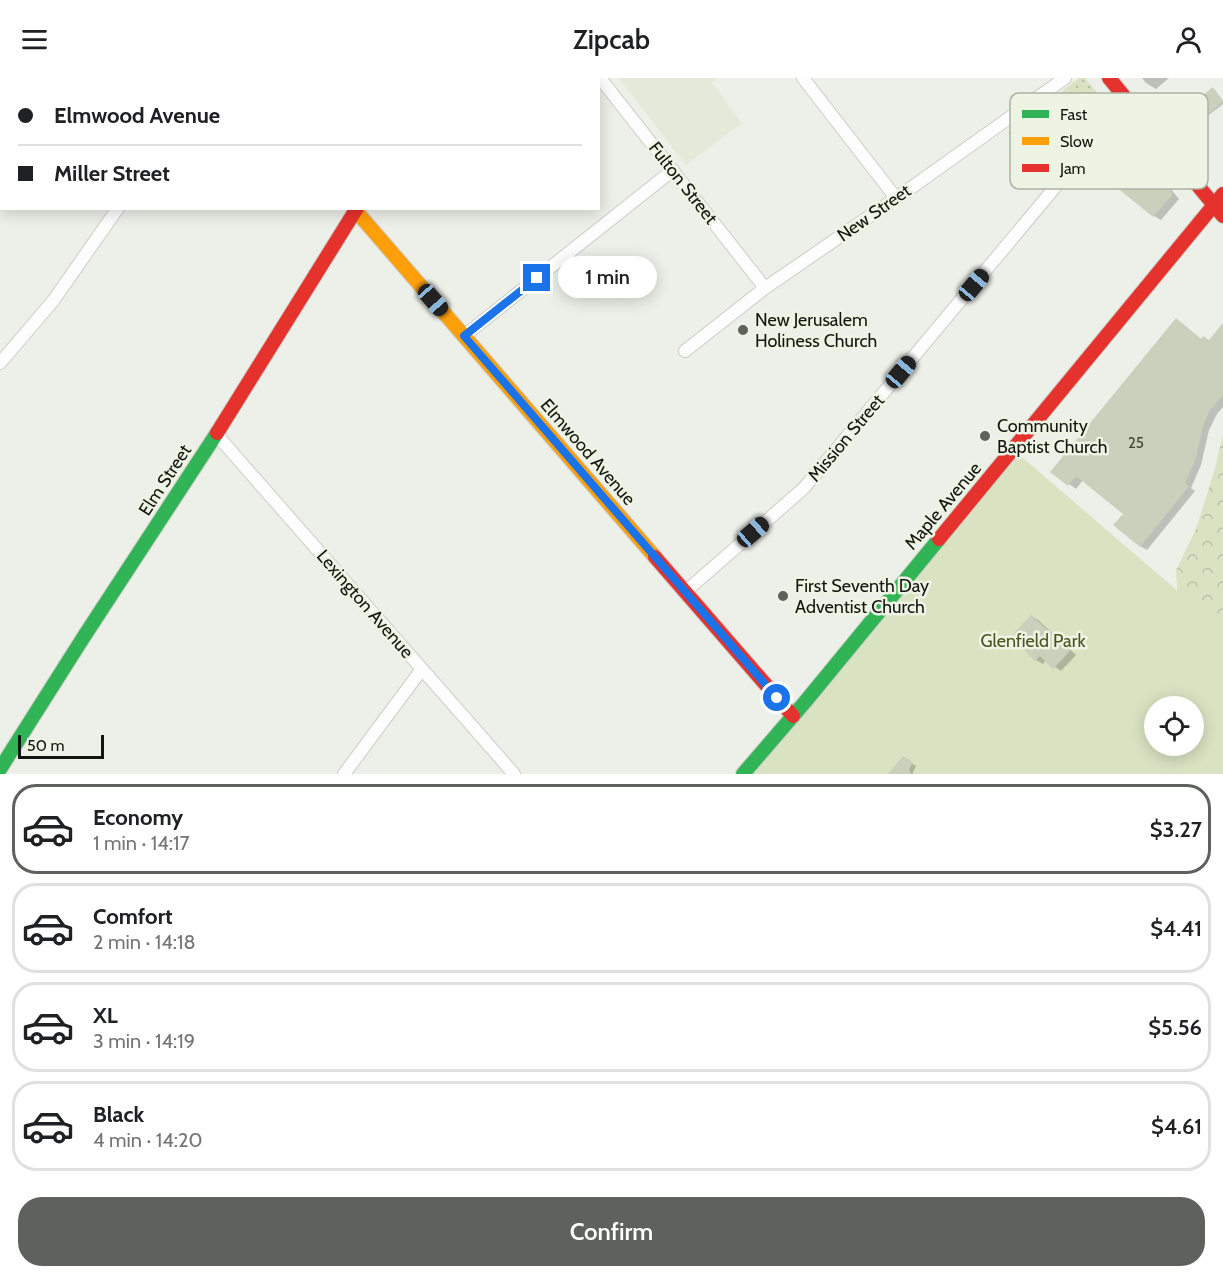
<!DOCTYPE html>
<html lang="en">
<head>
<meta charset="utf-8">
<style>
  :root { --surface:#fff; --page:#f6f6f6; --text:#202124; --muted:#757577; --line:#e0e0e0; --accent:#5f625c }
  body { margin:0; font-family:Cabin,sans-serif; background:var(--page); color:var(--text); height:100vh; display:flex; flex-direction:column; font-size:22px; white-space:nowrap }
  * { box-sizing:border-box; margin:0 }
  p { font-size:20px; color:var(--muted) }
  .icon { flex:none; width:33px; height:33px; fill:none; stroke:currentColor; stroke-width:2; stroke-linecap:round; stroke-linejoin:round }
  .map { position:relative; height:696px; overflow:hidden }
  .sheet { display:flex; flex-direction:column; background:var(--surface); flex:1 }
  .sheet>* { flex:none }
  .top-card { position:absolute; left:0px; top:0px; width:600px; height:132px; box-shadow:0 3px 15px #0003; display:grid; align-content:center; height:132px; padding:0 18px; background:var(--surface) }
  .buttons { position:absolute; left:1144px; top:618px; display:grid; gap:12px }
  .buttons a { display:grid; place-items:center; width:60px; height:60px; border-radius:50%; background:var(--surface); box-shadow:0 3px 15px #0003; font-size:30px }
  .scale { position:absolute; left:18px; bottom:15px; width:86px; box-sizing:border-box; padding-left:6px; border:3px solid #131510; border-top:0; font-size:16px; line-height:21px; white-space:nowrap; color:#131510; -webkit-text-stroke:4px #eef4e4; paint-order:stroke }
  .end { position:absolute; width:27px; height:27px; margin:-14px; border:8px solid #1a73e8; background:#fff; box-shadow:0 0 0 3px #fff }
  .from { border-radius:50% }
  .bubble { position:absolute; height:42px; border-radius:21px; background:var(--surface); box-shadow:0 3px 15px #0003; font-size:20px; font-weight:600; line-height:42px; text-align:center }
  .car { position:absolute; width:18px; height:36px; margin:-18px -9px; border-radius:8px; box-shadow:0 0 4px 2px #0007; background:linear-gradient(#222 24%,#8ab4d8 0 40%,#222 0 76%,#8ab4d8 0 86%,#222 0) }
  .top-card b { display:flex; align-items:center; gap:21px; height:57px; font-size:22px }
  .top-card b+b { border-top:2px solid var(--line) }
  .top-card i { width:15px; height:15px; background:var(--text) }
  ul { padding:10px 0 0; list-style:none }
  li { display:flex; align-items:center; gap:18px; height:90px; margin:0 12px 9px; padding:0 6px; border:3px solid var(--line); border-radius:24px }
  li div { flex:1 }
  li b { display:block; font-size:22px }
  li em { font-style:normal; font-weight:600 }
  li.selected { border-color:var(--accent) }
  li>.icon { width:54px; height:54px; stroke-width:1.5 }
  .cta { display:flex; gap:12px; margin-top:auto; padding:12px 18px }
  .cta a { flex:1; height:69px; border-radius:24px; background:var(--accent); color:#fff; font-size:24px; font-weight:600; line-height:69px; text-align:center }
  header { display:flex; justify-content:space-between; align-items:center; height:78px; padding:0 18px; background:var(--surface); font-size:27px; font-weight:600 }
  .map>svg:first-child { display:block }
  .built { fill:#e4e9d9 }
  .grass { fill:url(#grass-dots) }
  .forest { fill:url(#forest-crowns) }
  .park { fill:#d9e3c2; fill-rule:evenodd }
  .shadow { fill:#0003 }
  .building { fill:#cad0bc }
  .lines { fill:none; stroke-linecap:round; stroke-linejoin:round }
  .street-casing { stroke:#cbcdc7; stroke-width:14 }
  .fast-casing { stroke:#cbcdc7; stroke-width:16 }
  .slow-casing { stroke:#cbcdc7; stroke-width:16 }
  .jam-casing { stroke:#cbcdc7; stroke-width:16 }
  .street { stroke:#fcfdfc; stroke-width:12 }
  .fast { stroke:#30b455; stroke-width:14 }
  .slow { stroke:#ff9f0a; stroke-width:14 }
  .jam { stroke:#e5322d; stroke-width:14 }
  .route { stroke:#1a73e8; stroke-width:8 }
  .poi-dot { fill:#5f625c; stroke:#eef4e4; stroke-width:2 }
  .labels { text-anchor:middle; stroke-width:5; stroke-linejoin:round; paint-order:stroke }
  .number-label { font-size:15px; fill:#41443b }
  .street-label { font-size:18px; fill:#131510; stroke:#eef4e4 }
  .poi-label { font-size:18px; fill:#131510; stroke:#eef4e4; text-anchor:start }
  .park-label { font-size:18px; fill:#46551b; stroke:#eef4e4 }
  .key { fill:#eef4e4; stroke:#acb1a4; stroke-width:1.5 }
  .key-label { font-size:16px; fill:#131510 }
</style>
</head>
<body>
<header><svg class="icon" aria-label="menu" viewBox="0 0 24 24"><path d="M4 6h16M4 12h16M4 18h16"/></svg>Zipcab<svg class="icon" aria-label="person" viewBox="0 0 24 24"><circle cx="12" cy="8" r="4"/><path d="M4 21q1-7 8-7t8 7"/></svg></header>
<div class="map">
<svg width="1223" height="696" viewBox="0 0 1223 696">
  <defs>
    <pattern id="grass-dots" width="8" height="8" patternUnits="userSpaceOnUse" patternTransform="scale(1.5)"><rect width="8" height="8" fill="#d9e3c2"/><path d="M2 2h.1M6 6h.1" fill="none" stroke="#b9c2a6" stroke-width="1.8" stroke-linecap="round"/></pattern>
    <pattern id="forest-crowns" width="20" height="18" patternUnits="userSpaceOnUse" patternTransform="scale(1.5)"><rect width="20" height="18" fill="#d9e3c2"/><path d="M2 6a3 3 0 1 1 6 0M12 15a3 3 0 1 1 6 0" fill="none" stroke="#b9c2a6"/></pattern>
  </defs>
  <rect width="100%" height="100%" fill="#edf0e8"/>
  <path class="built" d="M619 0H717L712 5 742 45 686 87Z"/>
  <path class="grass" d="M1079 0H1085L1104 23 1102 25 1104 28 1043 101 1008 55Z"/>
  <path class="forest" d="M1223 356V587L1178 528 1176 492 1196 451 1214 394Z"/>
  <path class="park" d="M1016 374 1223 552V696H750ZM1155 628H1194V668H1155Z"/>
  <path class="shadow" d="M1142 0H1169L1156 11 1146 5Z
    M1215 12 1223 23V26L1191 51 1190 50Z
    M1118 51 1125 55 1179 121 1161 142 1154 138 1091 86Z
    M1183 246 1202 262 1210 264 1223 247V329L1217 336 1209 352 1201 387 1191 410 1195 413 1147 472 1140 468 1125 436 1083 402 1076 411 1052 393Z
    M1031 538 1038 542 1076 577 1061 593 1046 582 1043 586 1036 582 1023 569 1027 565Z
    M903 680 916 688 913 694V696H890Z"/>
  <path class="building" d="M1213 9 1223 24 1189 51 1178 37Z
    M1118 49 1173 116 1153 139 1089 87Z
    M1176 240 1201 261 1203 258 1209 262 1223 245V317L1210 332 1203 348 1195 383 1185 405 1189 408 1140 469 1113 447 1123 436 1076 398 1068 408 1050 394Z
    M1031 537 1070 573 1053 591 1040 578 1035 583 1021 569 1025 565 1014 555Z
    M903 678 913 684 909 691 911 696H888Z"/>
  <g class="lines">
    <g class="street-casing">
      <path id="street" d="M216 0 218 2
        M600 0 765 210
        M803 0 896 120
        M195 2 196 0
        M464 258 673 92
        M685 273 765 210 915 107 1065 0
        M0 285 53 223 118 130
        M216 356 514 696
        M685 514 804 410 1127 23
        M344 696 422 591"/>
    </g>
    <g class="fast-casing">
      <path id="fast" d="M0 691 83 560 217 355
        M743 696 805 624 939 461"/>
    </g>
    <g class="slow-casing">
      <path id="slow" d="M356 133 655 479"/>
    </g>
    <g class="jam-casing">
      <path id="jam" d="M1109 0 1223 138
        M451 2 452 0
        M217 355 357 130
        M939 461 1223 116
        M655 479 793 638"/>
    </g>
    <use href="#street" class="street"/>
    <use href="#fast" class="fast"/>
    <use href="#slow" class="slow"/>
    <use href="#jam" class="jam"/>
  </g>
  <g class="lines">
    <path class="route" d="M537 200 464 258 777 620"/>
  </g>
  <g class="poi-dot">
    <circle cx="743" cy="252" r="6"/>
    <circle cx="985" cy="358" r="6"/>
    <circle cx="783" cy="518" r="6"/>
  </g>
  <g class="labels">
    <g class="number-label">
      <text x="1136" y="370">25</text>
    </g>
    <g class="street-label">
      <text transform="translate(683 105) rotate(52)" y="6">Fulton Street</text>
      <text transform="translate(874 135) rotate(-35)" y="6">New Street</text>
      <text transform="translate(846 360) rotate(-50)" y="6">Mission Street</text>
      <text transform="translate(588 374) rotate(49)" y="6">Elmwood Avenue</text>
      <text transform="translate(165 402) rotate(-57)" y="6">Elm Street</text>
      <text transform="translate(943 428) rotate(-50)" y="6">Maple Avenue</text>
      <text transform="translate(365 526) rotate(49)" y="6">Lexington Avenue</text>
    </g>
    <g class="poi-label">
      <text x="755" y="248">New Jerusalem<tspan x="755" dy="21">Holiness Church</tspan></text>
      <text x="997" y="354">Community<tspan x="997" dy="21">Baptist Church</tspan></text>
      <text x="795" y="514">First Seventh Day<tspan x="795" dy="21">Adventist Church</tspan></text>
    </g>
    <g class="park-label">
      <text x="1033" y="569">Glenfield Park</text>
    </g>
  </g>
  <rect x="1010" y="15" width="198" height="96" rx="9" class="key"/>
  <rect x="1022" y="32" width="27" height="8" fill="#30b455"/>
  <rect x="1022" y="59" width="27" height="8" fill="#ff9f0a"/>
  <rect x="1022" y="86" width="27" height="8" fill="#e5322d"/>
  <g class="key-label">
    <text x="1060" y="42">Fast</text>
    <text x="1060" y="69">Slow</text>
    <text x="1060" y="96">Jam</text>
  </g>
</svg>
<div class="buttons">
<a><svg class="icon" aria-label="locate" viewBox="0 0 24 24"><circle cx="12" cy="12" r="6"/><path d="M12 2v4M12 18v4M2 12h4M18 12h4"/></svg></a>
</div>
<div class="scale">50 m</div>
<i class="end from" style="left:777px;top:620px"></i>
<i class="end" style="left:537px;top:200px"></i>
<div class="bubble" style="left:558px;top:178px;width:99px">1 min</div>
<i class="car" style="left:974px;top:207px;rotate:40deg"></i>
<i class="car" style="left:433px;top:222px;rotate:139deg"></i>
<i class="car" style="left:901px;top:294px;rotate:40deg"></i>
<i class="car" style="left:753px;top:454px;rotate:49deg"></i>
<div class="top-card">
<b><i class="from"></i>Elmwood Avenue</b>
<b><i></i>Miller Street</b>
</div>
</div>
<section class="sheet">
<ul>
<li class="selected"><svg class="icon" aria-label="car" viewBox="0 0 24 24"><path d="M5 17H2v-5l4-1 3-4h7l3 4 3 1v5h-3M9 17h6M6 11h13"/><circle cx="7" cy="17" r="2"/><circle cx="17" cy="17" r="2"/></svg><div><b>Economy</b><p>1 min · 14:17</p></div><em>$3.27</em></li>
<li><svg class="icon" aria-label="car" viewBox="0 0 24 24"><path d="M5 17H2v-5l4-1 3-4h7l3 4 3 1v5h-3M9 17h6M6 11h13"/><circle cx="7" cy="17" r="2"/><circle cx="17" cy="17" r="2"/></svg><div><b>Comfort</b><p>2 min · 14:18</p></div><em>$4.41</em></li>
<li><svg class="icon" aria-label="car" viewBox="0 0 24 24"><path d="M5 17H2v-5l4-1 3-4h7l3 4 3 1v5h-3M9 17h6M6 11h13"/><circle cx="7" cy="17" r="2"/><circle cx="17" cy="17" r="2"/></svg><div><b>XL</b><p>3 min · 14:19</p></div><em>$5.56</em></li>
<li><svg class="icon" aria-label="car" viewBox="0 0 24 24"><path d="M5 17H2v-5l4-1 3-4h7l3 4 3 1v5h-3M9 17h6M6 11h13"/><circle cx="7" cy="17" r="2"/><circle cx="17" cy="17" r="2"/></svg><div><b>Black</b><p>4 min · 14:20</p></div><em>$4.61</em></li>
</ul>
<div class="cta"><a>Confirm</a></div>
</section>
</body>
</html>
